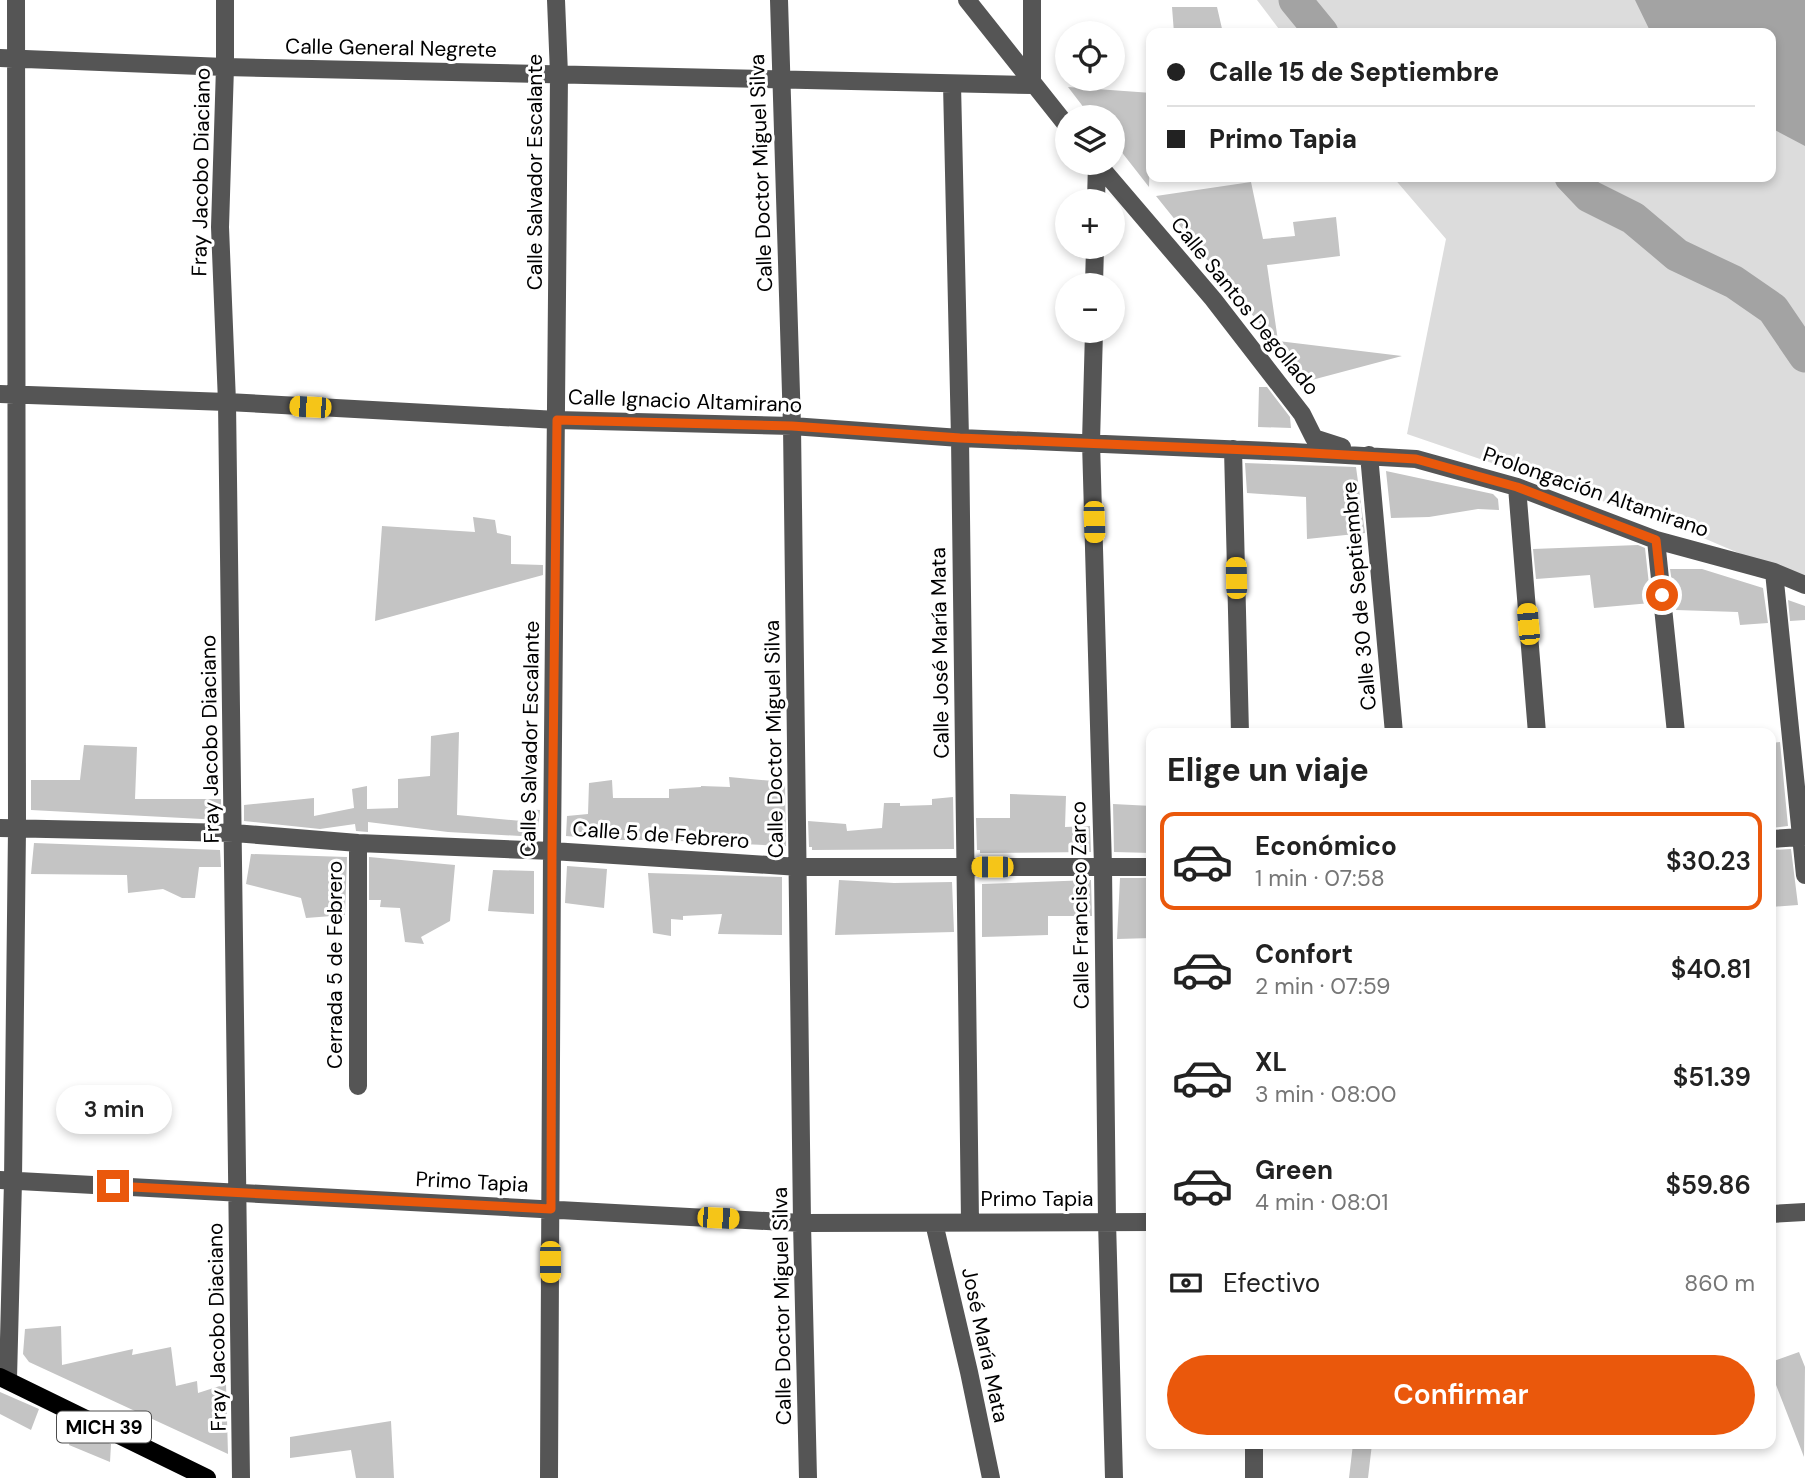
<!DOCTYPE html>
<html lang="es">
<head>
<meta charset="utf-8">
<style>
  :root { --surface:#fff; --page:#f6f6f6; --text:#222; --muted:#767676; --line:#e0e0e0; --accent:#ea580c }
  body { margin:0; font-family:"DM Sans",sans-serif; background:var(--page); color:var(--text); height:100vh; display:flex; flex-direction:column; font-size:26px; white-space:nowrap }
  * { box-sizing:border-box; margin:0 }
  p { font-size:23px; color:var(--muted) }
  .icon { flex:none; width:38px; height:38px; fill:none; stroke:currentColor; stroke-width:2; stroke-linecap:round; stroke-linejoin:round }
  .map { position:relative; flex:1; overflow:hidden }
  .side { position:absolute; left:1146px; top:728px; width:630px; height:721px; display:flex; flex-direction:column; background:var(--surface); border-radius:14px; box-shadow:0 4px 10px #0003 }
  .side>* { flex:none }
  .banner { position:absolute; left:1146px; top:28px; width:630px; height:154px; border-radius:14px; box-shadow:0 4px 10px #0003; display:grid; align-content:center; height:154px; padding:0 21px; background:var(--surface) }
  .fabs { position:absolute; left:1055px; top:21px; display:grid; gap:14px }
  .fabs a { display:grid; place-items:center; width:70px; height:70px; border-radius:50%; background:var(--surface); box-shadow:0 4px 10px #0003; font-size:35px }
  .end { position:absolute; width:32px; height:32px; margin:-16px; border:9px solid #ea580c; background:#fff; box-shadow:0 0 0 4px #fff }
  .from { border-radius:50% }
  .bubble { position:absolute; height:49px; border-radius:24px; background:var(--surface); box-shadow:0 4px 10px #0003; font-size:23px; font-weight:600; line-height:49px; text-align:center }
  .car { position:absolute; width:21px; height:42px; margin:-21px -10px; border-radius:9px; box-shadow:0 0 5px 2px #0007; background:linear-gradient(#f5c518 24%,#345 0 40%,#f5c518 0 76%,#345 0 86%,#f5c518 0) }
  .banner b { display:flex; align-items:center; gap:24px; height:66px; font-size:26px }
  .banner b+b { border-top:2px solid var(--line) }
  .banner i { width:18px; height:18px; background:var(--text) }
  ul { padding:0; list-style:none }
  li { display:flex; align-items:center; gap:21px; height:98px; margin:0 14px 10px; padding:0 7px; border:4px solid transparent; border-radius:14px }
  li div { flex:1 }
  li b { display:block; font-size:26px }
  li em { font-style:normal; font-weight:600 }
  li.on { border-color:var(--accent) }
  li>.icon { width:63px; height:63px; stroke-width:1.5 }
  h2 { padding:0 21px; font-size:32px; line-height:84px }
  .pay { display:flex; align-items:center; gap:18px; height:77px; padding:0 21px; font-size:26px }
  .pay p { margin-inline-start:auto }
  .cta { display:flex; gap:14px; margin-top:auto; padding:14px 21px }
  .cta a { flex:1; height:80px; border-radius:42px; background:var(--accent); color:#fff; font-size:28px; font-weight:600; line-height:80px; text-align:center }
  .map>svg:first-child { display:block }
  .green { fill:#dcdcdc }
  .water { fill:#a3a3a3 }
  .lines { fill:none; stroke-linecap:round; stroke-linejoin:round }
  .river { stroke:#a3a3a3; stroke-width:33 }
  .building { fill:#c4c4c4 }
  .minor { stroke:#555; stroke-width:18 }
  .major { stroke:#000; stroke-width:18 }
  .route { stroke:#ea580c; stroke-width:9 }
  .labels { text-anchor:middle; stroke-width:6; stroke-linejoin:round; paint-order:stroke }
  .shield { fill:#fff; stroke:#4c4c4c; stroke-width:2 }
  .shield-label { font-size:19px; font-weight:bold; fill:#000 }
  .street-label { font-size:21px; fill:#000; stroke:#fff }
</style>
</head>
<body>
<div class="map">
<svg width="1805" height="1478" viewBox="0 0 1805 1478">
  <rect width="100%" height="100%" fill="#fff"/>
  <path class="green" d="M1257 0H1805V581L1675 526 1407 434 1446 239 1393 177H1771V33H1282Z"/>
  <path class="water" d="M1635 0H1805V146L1771 128V33H1651Z"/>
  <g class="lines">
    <path class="river" d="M1295 0 1322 33
      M1571 177 1589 196 1633 218 1677 255 1734 282 1773 309 1805 356"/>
  </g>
  <path class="building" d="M1172 7H1217L1223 33H1174Z
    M1068 87 1152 93 1149 187 1113 141V117H1091Z
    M1251 182 1263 239 1295 236 1293 222 1336 217 1340 256 1267 265 1278 341 1402 356 1308 381 1233 292 1156 196Z
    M1259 387H1267L1290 417 1291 428 1258 427Z
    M1245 463 1356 467 1365 533 1307 539 1306 497 1247 493Z
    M1386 471 1493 494 1498 499 1499 510 1478 509 1429 517 1391 518Z
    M473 517 495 520 497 533 511 536V564L543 565V575L375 621 382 526 475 532Z
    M1638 545 1645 548 1651 603 1594 608 1590 575 1536 579 1533 549Z
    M1670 569H1702L1763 588 1768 623 1740 625 1738 612 1676 610Z
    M1788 600 1805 606V620L1790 621Z
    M459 732 457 815 522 821 525 809 540 810 537 837 448 832 368 822V832L356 831 355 824 320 829 244 821V805L314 798V816L354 808 352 789 367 786V809L398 808V779L430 776 431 736Z
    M1780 742 1788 826 1771 828V743Z
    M84 745 137 747 135 799H221V820L31 810V780H80Z
    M729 777 785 782 786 846 658 840H615L566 836 567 816 588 814 589 783 612 780 613 798H669V789L701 787V786L730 787Z
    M1010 794 1066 796 1065 827 1090 826 1091 852 980 853V850H977L976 818H1010Z
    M953 797 954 849 812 850V847H809L808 821 846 824 847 831 882 828 884 803H900V806L932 805V799Z
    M1113 804 1152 806V853L1114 852Z
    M34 843 220 850 221 867H199L195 898H182L163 889 128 893 127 875 31 874Z
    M1791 849 1798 905 1771 907V850Z
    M251 854 347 857 345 915 306 918 301 898 246 884Z
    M369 857 455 865 450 921 421 937 424 944 405 942 400 908 380 907 381 900H369Z
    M567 866 607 869 604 908 565 903Z
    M493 870 534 871V914L488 911Z
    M648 873 782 877V935L718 934 722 914 683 916V920L671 919V936L653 933Z
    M1120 878H1152V938L1117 939Z
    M839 880 894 883 952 882 954 932 835 935Z
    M1091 880 1092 916H1048V935L982 937V884Z
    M61 1326 62 1365 133 1349 132 1355 171 1347 176 1386 197 1381 198 1393 226 1384 228 1454 29 1362 23 1354 25 1329Z
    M1799 1352 1805 1367 1804 1457 1771 1372V1362Z
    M0 1392 39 1409 31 1430 0 1414Z
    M391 1421 394 1478H356L351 1450 290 1458V1437Z
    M74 1426 111 1444 110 1462 69 1445Z
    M1353 1444H1372L1368 1478H1349Z"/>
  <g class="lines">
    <path class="minor" d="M225 0V67L220 227 227 402 241 1478
      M779 0 792 426 802 1223 808 1478
      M967 0 1068 127
      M0 58 225 67 1032 85V0
      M952 84 960 438 970 1222
      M1097 163 1213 299 1302 414 1314 438 1342 447
      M1096 201 1097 163
      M1094 285 1095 247
      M1094 331 1091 442 1103 867 1107 1221 1114 1478
      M0 394 227 402 557 420 792 426 960 438 1293 452 1416 459 1517 487 1656 540 1774 572 1805 585
      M1233 449 1240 733
      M1369 455 1394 733
      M1517 487 1537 733
      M1656 540 1676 733
      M1774 572 1805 875
      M0 828 234 833 358 843 552 851 799 867H1152
      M1771 839 1801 837
      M358 843V1086
      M0 1180 802 1223 1152 1222
      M1771 1214 1805 1212
      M934 1223 969 1372 991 1478
      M8 1379 13 1181 17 829 16 0
      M1254 1444V1478
      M549 1478 552 851 559 74 556 0"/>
    <path class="major" d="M0 1377 207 1478"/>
  </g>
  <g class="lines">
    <path class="route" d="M113 1186 551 1209 552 851 557 420 792 426 960 438 1293 452 1416 459 1517 487 1656 540 1662 595"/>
  </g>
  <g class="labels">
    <rect class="shield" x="57" y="1411.5" width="94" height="31" rx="5"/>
    <g class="shield-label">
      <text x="104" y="1434">MICH 39</text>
    </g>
    <g class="street-label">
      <text transform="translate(391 48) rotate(1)" y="7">Calle General Negrete</text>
      <text transform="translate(201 172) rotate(-89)" y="7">Fray Jacobo Diaciano</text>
      <text transform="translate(535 172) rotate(-90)" y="7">Calle Salvador Escalante</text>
      <text transform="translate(761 173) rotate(-92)" y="7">Calle Doctor Miguel Silva</text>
      <text transform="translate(1245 306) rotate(51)" y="7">Calle Santos Degollado</text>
      <text transform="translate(685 401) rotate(2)" y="7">Calle Ignacio Altamirano</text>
      <text transform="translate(1596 492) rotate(19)" y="7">Prolongación Altamirano</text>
      <text transform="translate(1359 596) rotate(-95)" y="7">Calle 30 de Septiembre</text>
      <text transform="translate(940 653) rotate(-91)" y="7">Calle José María Mata</text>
      <text transform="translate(210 739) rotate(-91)" y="7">Fray Jacobo Diaciano</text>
      <text transform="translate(530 739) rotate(-89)" y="7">Calle Salvador Escalante</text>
      <text transform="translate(774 739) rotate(-91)" y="7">Calle Doctor Miguel Silva</text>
      <text transform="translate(661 835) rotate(4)" y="7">Calle 5 de Febrero</text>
      <text transform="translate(1080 905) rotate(-91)" y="7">Calle Francisco Zarco</text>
      <text transform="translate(335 965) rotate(-90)" y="7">Cerrada 5 de Febrero</text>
      <text transform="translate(472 1182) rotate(3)" y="7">Primo Tapia</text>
      <text x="1037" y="1206">Primo Tapia</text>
      <text transform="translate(782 1306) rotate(-91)" y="7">Calle Doctor Miguel Silva</text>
      <text transform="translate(217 1327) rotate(-91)" y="7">Fray Jacobo Diaciano</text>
      <text transform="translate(985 1345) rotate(78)" y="7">José María Mata</text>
    </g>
  </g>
</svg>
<div class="fabs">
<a><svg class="icon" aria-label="locate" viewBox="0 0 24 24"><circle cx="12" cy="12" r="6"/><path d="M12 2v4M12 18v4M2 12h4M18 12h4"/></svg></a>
<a><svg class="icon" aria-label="layers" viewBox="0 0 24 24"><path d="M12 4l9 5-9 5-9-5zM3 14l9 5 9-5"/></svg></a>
<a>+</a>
<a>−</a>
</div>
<i class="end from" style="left:1662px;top:595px"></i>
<i class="end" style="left:113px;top:1186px"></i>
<div class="bubble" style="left:56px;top:1085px;width:116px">3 min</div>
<i class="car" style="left:310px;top:407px;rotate:273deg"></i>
<i class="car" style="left:1094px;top:522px;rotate:178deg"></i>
<i class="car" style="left:1236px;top:578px;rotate:359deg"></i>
<i class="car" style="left:1528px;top:624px;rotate:355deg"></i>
<i class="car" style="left:992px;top:867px;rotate:270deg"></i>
<i class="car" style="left:718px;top:1218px;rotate:93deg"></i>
<i class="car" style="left:550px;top:1262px;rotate:180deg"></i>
<div class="banner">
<b><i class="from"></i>Calle 15 de Septiembre</b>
<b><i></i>Primo Tapia</b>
</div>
<section class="side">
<h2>Elige un viaje</h2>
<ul>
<li class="on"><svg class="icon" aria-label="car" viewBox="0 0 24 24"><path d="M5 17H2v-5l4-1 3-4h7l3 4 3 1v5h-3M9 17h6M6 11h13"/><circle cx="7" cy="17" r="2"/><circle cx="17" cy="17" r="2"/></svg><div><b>Económico</b><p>1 min · 07:58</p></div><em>$30.23</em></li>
<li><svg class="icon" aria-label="car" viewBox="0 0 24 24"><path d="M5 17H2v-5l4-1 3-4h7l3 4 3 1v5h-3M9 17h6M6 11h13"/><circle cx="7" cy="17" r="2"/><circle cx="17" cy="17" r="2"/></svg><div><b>Confort</b><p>2 min · 07:59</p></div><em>$40.81</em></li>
<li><svg class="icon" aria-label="car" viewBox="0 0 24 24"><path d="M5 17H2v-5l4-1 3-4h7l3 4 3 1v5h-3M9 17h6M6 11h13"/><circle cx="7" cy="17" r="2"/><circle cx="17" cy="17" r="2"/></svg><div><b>XL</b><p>3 min · 08:00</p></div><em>$51.39</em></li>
<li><svg class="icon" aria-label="car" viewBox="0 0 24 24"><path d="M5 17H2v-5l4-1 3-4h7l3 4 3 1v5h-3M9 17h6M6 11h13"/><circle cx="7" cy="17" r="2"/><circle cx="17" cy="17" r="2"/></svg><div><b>Green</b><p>4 min · 08:01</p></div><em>$59.86</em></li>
</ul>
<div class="pay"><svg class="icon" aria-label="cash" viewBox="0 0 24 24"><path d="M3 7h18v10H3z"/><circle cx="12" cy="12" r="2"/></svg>Efectivo<p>860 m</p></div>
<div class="cta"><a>Confirmar</a></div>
</section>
</div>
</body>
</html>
